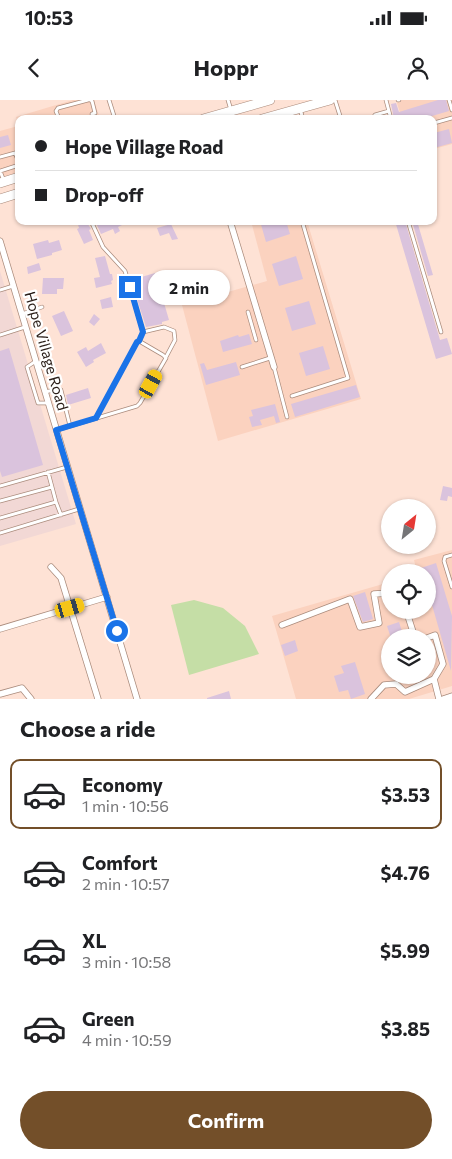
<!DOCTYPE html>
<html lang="en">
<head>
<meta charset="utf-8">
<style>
  :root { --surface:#fff; --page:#f2f2f2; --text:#202124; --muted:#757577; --line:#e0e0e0; --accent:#734f29 }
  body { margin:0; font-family:Commissioner,sans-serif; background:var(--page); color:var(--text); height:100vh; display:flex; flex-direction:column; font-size:19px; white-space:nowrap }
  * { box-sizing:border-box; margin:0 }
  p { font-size:16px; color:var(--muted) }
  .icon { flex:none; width:28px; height:28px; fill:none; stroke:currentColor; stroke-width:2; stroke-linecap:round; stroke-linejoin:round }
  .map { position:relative; height:599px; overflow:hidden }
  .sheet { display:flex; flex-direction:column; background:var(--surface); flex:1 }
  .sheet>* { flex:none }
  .hud { position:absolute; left:15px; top:15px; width:422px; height:110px; border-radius:10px; box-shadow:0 1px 4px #0004; display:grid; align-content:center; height:110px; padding:0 20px; background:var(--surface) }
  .needle { width:32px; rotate:30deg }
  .tools { position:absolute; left:381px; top:399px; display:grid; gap:10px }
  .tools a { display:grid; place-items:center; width:55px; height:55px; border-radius:50%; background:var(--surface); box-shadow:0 1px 4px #0004; font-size:25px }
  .end { position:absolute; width:22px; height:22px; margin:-11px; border:6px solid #1a73e8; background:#fff; box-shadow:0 0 0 2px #fff }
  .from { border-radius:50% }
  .bubble { position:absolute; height:35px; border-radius:18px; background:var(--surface); box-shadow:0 1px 4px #0004; font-size:16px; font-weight:700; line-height:35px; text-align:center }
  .car { position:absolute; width:15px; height:30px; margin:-15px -8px; border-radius:6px; box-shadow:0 0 4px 1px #0007; background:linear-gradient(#f5c518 24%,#345 0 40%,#f5c518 0 76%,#345 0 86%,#f5c518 0) }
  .hud b { display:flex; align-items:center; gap:18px; height:48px; font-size:19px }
  .hud b+b { border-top:1px solid var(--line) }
  .hud i { width:12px; height:12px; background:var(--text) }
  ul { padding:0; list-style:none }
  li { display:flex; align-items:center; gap:15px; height:70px; margin:0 10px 8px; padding:0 10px; border:2px solid transparent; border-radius:10px }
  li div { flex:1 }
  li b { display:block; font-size:19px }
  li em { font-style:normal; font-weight:700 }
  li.current { border-color:var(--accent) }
  li>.icon { width:45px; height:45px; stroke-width:1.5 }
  h2 { padding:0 20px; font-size:22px; line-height:60px }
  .action { display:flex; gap:10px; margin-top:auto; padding:10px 20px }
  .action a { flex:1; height:58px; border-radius:30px; background:var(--accent); color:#fff; font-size:20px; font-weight:700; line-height:58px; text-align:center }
  .status { display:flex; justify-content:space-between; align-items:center; height:35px; padding:0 25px; background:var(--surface); direction:ltr }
  .status svg { height:14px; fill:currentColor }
  header { display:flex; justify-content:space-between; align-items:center; height:65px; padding:0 20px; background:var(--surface); font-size:22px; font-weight:700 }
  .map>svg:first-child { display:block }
  .built { fill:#fbd2bf; fill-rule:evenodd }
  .education { fill:#f2d8d5 }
  .green { fill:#c5dea6 }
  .building { fill:#dac3dd }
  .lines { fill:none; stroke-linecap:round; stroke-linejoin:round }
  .lane-casing { stroke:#ab8c7d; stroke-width:4.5 }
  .street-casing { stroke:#ab8c7d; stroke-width:7 }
  .secondary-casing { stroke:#ab8c7d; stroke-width:10 }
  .lane { stroke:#fff; stroke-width:3 }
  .street { stroke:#fff; stroke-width:5.5 }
  .secondary { stroke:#fff; stroke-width:9 }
  .route { stroke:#1a73e8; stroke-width:6 }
  .labels { text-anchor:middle; stroke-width:4.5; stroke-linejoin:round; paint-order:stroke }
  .street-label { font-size:15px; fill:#2b1f19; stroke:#fff }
</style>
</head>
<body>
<div class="status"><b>10:53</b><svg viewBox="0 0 49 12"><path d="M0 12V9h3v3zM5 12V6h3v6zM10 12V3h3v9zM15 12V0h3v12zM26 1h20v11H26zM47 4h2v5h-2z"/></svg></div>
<header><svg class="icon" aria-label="back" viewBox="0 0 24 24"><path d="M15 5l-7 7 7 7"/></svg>Hoppr<svg class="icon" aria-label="person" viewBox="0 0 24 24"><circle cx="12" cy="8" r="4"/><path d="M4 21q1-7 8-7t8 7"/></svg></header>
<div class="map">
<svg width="452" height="599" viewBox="0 0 452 599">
  <rect width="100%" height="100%" fill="#fee2d5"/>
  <path class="built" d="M73 0H94L100 19H19V27L16 17Z
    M396 0H452V44L434 49V19H402Z
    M18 26 19 72 0 78V31Z
    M251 121H307L361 299 218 341 182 205 267 181Z
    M452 450V586L409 599H296L272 516 390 482V510H428V472H417L414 460ZM390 538H428V575H390Z"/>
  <path class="education" d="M0 171 76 424 0 446Z"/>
  <path class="green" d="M194 500 223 508 245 526 259 554 189 575 171 505Z"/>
  <path class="building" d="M438 0H446L449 11 422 19H394L391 4 396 3 399 12Z
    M449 29 452 43 434 48V33Z
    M8 35 11 45 0 48V37Z
    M77 121H86L91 129 89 130 93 140 84 144 77 129 79 128Z
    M95 121H130L118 127 120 131 115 134 113 129 101 134Z
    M260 121H286L290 134 266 142Z
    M395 121H405L438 233 440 240 447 238 452 254 436 259Z
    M412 121H417L433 175 428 176Z
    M171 124 178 139 172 140 169 133 160 136 157 128Z
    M48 140 49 143 59 140 62 150 52 153V155L37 159 33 144Z
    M105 156 110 174H112L113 180 111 181 112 184 96 188 94 178 100 177 95 158Z
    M296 156 303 179 279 186 272 164Z
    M39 163 41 170 28 174 27 167Z
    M155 173 160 190 164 189 166 195 162 196 169 220 162 222V224L146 227 131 180Z
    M43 178H64L63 189H57V194H42Z
    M111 197 113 207 102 209 100 200Z
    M309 201 316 224 292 231 285 208Z
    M64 211 73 231 61 236 52 216Z
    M94 214 100 219 94 226 89 222Z
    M249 234 252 244 223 252 220 241 238 235 239 237Z
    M101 243 106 253 93 260 94 262 86 267 77 252 86 247 88 251Z
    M323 246 330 269 306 276 299 253Z
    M9 248 43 365 2 377 0 371V251Z
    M236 262 240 275 206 285 200 264 204 263 207 270Z
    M356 285 360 297 295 317 291 304Z
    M88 288 91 298 68 305 66 295Z
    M275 304 280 322 276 323 274 316 260 320 262 325 252 327 249 317 253 316 251 310Z
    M443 386 452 388V397L448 396 447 401 440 400Z
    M436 463 452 516 451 571 428 491V472H422L421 468Z
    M365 492 373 519 363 522 353 496Z
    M399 522 404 538H391L387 526Z
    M295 540 298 551 285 556 281 545Z
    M355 562 365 594 351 599 348 590 339 592 334 576 344 573 341 566Z
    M400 575H425V576L402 583 397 579 396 576Z
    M229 591 231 599H207V598Z"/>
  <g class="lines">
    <g class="lane-casing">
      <path id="lane" d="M90 0 92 1 95 13 92 14 93 19
        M109 0 115 19
        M228 0 231 10
        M335 0 341 19
        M386 0 391 19
        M398 0H399
        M449 0 452 10
        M300 9 303 19
        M59 19 56 11 58 8 88 0
        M372 19 375 15 389 11
        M434 23 452 18
        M0 57 15 53 19 62
        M4 81 0 71 19 65
        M91 121 103 147 125 171 143 232 139 241
        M408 121 441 232
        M40 122 42 121
        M0 190 13 186
        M248 212 256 240
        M22 214 42 207
        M143 232 164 227 174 231 175 240 166 257
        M0 235 25 227
        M36 261 27 267 38 303H48
        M242 267 270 258
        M274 267 287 317
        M45 292 58 289 61 290 70 326
        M292 296 348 278 302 121
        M57 330 137 306 140 303 166 258 163 255 139 241 137 242 96 318
        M48 372 52 387
        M0 386 67 367
        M0 401 52 387 56 402 0 418
        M56 402 61 415
        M0 433 79 409
        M452 455 445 457 444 461 452 487"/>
    </g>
    <g class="street-casing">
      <path id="street" d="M230 121 274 267
        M0 141 137 599
        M51 467 61 478 98 599
        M406 510 415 538
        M282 525 350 499 360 527 379 523 374 494 390 493
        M0 529 107 497
        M427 538 435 535 443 564 434 579 439 599
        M0 594 22 588 31 599
        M371 599 384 585 396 584 405 592 434 579
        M443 599 452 596"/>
    </g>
    <g class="secondary-casing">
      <path id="secondary" d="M203 19 270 0
        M262 19 330 0
        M0 83 19 77
        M0 99 19 93"/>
    </g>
    <use href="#lane" class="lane"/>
    <use href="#street" class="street"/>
    <use href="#secondary" class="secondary"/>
  </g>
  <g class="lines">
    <path class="route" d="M117 531 56 330 96 318 137 242 139 241 143 232 130 187"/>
  </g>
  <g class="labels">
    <g class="street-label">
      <text transform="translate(46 251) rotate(74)" y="5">Hope Village Road</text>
    </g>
  </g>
</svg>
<div class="tools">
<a><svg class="needle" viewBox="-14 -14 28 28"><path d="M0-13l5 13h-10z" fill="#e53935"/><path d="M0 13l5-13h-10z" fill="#757577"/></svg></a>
<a><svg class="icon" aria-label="locate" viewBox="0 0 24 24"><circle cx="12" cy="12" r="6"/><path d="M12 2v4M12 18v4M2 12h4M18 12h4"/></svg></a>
<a><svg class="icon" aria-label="layers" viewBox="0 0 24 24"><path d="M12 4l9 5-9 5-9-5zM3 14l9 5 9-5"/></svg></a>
</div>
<i class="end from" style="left:117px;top:531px"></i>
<i class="end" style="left:130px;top:187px"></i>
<div class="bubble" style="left:148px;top:170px;width:82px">2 min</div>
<i class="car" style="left:151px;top:284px;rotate:29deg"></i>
<i class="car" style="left:70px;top:508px;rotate:74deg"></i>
<div class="hud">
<b><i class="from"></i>Hope Village Road</b>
<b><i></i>Drop-off</b>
</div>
</div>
<section class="sheet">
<h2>Choose a ride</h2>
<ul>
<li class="current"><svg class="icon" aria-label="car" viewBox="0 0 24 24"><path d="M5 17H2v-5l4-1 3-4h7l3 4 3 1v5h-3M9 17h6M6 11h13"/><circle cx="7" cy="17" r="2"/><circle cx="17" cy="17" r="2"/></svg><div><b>Economy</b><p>1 min · 10:56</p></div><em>$3.53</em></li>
<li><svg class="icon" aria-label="car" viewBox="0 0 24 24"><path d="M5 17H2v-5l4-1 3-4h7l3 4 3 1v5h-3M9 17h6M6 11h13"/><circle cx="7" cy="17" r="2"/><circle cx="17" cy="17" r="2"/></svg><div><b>Comfort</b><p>2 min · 10:57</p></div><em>$4.76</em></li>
<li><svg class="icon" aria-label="car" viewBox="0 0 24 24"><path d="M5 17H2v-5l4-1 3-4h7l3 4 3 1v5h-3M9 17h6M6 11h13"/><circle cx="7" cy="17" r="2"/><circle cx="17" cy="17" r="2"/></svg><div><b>XL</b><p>3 min · 10:58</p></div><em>$5.99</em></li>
<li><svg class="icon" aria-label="car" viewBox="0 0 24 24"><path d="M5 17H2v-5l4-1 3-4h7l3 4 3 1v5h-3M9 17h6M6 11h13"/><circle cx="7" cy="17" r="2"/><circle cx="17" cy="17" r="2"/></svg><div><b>Green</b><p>4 min · 10:59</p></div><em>$3.85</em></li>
</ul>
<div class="action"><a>Confirm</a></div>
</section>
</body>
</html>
